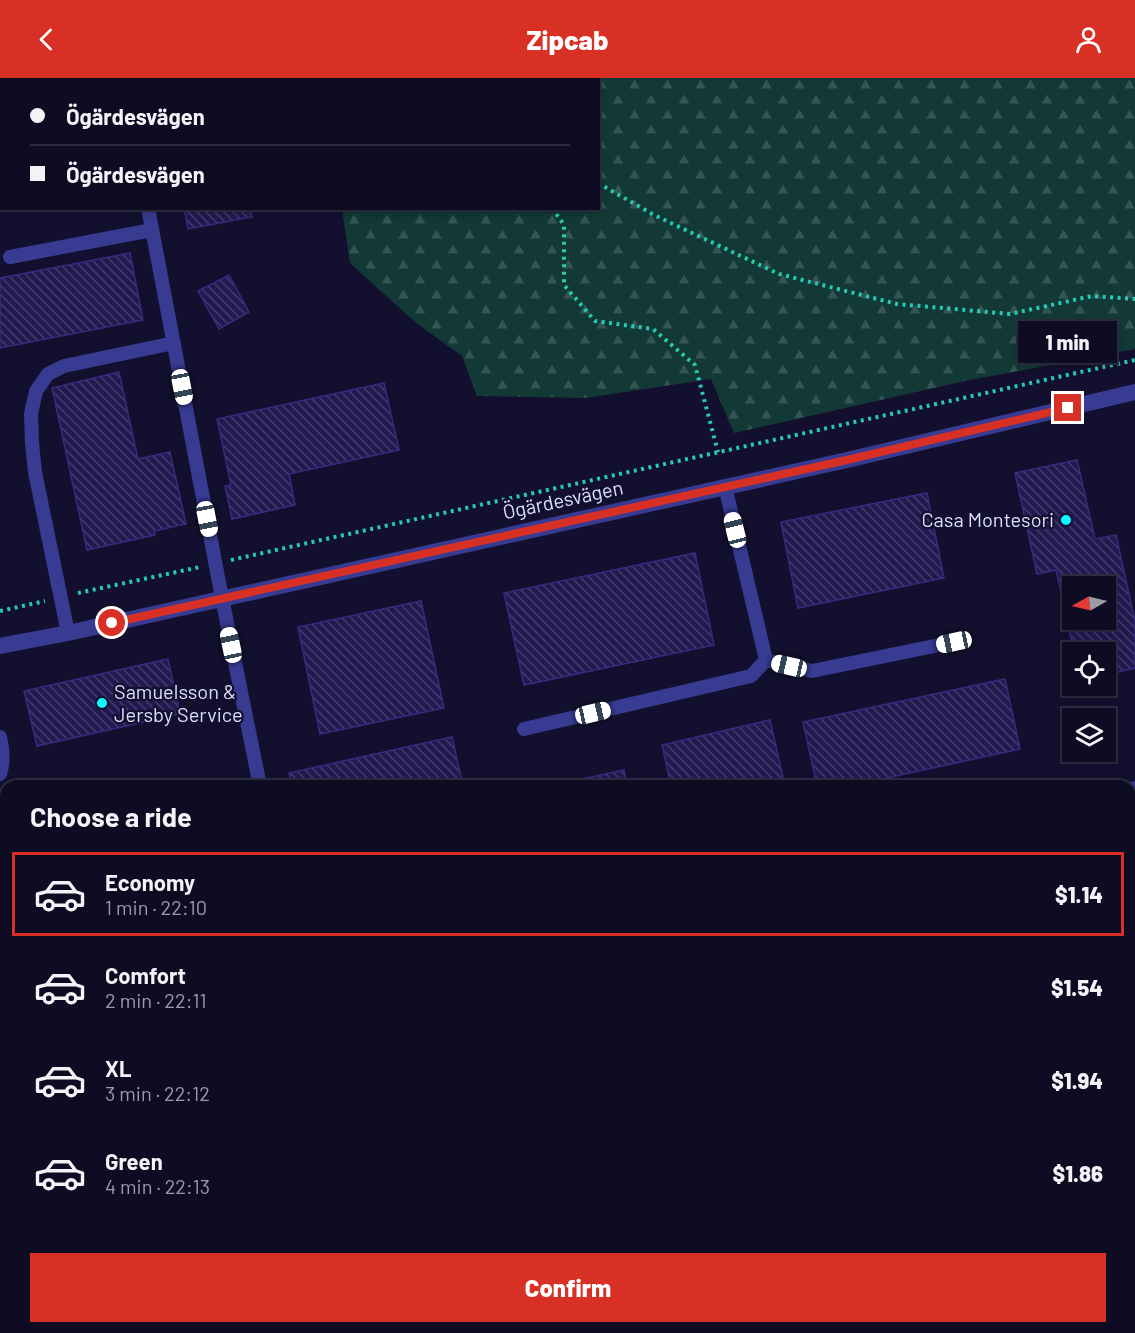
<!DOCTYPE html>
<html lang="en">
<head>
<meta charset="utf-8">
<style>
  :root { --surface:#0e0c23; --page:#17152b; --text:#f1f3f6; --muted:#9b9ba6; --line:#2e2c41; --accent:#d93025 }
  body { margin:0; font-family:Barlow,sans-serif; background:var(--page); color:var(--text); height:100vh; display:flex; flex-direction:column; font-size:22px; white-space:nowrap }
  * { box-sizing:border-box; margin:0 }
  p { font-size:20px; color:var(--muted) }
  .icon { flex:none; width:33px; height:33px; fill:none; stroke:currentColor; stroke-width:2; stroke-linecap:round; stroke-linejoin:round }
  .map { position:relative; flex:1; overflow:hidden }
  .details { position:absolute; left:0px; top:702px; width:1136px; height:554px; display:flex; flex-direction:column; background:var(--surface); border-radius:18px 18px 0 0; box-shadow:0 3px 9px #0003,0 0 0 2px var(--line) }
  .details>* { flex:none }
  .guide { position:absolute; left:0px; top:0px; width:600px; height:132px; box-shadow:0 3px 9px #0003,0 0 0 2px var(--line); display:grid; align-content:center; height:132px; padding:0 30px; background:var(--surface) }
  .needle { width:39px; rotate:262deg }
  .tools { position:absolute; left:1062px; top:498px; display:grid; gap:12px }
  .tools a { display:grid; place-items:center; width:54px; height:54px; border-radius:0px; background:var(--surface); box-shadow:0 3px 9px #0003,0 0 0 2px var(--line); font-size:30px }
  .end { position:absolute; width:27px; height:27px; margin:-14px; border:8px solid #d93025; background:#fff; box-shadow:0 0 0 3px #fff }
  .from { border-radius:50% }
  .bubble { position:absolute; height:42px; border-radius:0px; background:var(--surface); box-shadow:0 3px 9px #0003,0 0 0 2px var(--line); font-size:20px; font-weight:800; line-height:42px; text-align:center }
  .car { position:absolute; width:18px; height:36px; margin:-18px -9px; border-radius:8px; box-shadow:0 0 4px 2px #0007; background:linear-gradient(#fff 24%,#345 0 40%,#fff 0 76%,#345 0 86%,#fff 0) }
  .guide b { display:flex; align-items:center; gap:21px; height:57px; font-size:22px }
  .guide b+b { border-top:2px solid var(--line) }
  .guide i { width:15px; height:15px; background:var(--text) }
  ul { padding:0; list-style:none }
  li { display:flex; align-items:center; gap:18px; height:84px; margin:0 12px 9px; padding:0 18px; border:3px solid transparent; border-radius:0px }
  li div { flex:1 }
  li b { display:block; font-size:22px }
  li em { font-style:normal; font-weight:800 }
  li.selected { border-color:var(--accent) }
  li>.icon { width:54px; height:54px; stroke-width:1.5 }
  h2 { padding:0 30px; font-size:27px; line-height:72px }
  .primary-button { display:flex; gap:12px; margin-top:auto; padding:12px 30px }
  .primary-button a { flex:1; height:69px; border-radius:0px; background:var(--accent); color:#fff; font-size:24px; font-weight:800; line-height:69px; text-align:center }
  header { display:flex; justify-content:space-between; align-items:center; height:78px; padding:0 30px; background:var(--accent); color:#fff; font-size:27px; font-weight:800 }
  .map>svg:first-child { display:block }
  .forest { fill:url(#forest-firs) }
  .garden { fill:#123935 }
  .building { fill:url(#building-back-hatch); stroke:#352b7f; stroke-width:1.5; fill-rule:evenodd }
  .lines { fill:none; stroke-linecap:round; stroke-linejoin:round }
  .path { stroke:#27cab3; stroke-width:4; stroke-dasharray:3 4.5; stroke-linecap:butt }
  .service { stroke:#373b91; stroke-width:14 }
  .minor { stroke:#373b91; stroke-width:16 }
  .secondary { stroke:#757cff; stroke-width:16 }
  .route { stroke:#d93025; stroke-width:8 }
  .poi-dot { fill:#0afaff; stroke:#13102f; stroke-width:2 }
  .labels { text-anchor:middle; stroke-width:4.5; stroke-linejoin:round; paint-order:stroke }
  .street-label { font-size:20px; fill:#dfdeff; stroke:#13102f }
  .poi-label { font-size:20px; fill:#dfdeff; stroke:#13102f; text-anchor:end }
</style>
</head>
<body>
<header><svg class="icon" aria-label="back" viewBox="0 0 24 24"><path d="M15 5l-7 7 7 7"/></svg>Zipcab<svg class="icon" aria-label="person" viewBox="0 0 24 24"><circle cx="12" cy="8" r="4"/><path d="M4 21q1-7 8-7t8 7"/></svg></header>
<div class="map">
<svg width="1135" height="1255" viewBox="0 0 1135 1255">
  <defs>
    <pattern id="forest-firs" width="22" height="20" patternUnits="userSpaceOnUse" patternTransform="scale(1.5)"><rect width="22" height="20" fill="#123935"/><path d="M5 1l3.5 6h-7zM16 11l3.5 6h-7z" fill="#345553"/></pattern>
    <pattern id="building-back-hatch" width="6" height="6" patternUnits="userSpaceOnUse" patternTransform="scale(1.5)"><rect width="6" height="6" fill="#211a51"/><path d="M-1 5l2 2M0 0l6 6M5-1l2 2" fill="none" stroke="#413b6b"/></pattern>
  </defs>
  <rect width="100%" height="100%" fill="#13102f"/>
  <path class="forest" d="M505 0H1135V271L965 303 734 355 711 301 585 320 477 318 462 278 415 244 350 185 342 131 598 130V2L503 1Z
    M1135 874V1255H0V1016L6 1015V1250H1130V875Z"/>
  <path class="garden" d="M1135 726V854L1130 855V727Z"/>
  <path class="building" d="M160 0H226L227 2H160Z
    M2 17V102H0V18Z
    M184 130H250L252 139 188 151Z
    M130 175 143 242 0 270V200Z
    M229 197 249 234 219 251 198 213Z
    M119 294 138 381 170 374 186 446 154 453 155 457 87 472 52 310Z
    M384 305 399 372 289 396 295 427 232 441 225 408 231 407 217 341Z
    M1077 382 1095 461 1116 457 1135 543V590L1106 597V574H1074L1056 492 1037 496 1015 395ZM1072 508H1106V542H1072Z
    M927 415 944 500 798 530 781 444Z
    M695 475 714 567 524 607 504 515Z
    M421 523 444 630 320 656 298 549Z
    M168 581 180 636 37 668 24 613Z
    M1005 601 1020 671 850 708H817L803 644Z
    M770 642 785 708H671L662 667Z
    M452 659 463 708H292L289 695Z
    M624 692 627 708H550Z
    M0 783 6 811V894L0 895Z"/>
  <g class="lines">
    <path class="path" d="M515 2V0
      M598 105 654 137 779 196 897 226 1010 236 1092 218 1135 221
      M552 130 564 147V207L595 243 653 251 695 287 718 374
      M231 482 1135 282
      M78 515 200 489
      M0 533 45 523
      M1130 995 1135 993
      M1130 1164 1135 1161
      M1130 1199 1135 1200
      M0 1227 6 1226
      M922 1255 937 1250
      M1013 1255 1017 1250"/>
    <path class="service" d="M123 0V2
      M148 130 222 520 260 708
      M10 179 152 152
      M68 555 35 394 32 365 31 336 36 313 48 296 64 288 174 265
      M766 582 812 593 954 564
      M524 651 751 598 766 582 725 408
      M0 659C3 673 4 683 0 696
      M1130 711 1135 710"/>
    <path class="minor" d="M0 568 68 555 847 382 1135 314"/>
    <path class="secondary" d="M1130 1052 1135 1051
      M161 1255 195 1250"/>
  </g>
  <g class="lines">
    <path class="route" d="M112 545 847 382 1068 330"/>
  </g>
  <g class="poi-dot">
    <circle cx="1066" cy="442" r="6"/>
    <circle cx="102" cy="625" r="6"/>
  </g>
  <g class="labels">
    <g class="street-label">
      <text transform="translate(563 422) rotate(-12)" y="7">Ögärdesvägen</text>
    </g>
    <g class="poi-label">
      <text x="1054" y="449">Casa Montesori</text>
      <text x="114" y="621" text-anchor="start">Samuelsson &amp;<tspan x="114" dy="23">Jersby Service</tspan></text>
    </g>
  </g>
</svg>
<div class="tools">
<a><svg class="needle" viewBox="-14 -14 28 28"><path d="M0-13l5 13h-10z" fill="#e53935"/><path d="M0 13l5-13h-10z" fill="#9b9ba6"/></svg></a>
<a><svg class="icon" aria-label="locate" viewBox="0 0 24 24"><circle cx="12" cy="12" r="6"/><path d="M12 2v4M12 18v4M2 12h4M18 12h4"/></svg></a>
<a><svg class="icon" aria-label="layers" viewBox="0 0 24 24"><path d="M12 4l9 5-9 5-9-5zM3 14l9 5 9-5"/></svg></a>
</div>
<i class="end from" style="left:112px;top:545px"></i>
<i class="end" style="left:1068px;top:330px"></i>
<div class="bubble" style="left:1018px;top:243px;width:99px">1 min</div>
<i class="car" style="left:182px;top:309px;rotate:169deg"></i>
<i class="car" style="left:207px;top:441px;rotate:169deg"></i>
<i class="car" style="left:735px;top:452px;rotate:346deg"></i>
<i class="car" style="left:954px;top:564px;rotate:258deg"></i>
<i class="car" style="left:231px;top:567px;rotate:348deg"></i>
<i class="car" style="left:789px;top:588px;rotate:283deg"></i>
<i class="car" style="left:593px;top:635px;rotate:77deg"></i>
<div class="guide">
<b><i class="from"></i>Ögärdesvägen</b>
<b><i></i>Ögärdesvägen</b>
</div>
<section class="details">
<h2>Choose a ride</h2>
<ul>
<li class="selected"><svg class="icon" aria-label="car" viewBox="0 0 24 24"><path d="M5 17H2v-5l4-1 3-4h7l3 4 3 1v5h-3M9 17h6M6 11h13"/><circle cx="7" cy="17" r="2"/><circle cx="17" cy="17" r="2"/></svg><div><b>Economy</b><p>1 min · 22:10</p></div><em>$1.14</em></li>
<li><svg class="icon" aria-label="car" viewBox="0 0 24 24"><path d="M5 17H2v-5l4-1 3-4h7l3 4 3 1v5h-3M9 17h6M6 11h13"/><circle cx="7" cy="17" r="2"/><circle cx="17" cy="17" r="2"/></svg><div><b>Comfort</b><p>2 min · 22:11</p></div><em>$1.54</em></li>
<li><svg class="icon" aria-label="car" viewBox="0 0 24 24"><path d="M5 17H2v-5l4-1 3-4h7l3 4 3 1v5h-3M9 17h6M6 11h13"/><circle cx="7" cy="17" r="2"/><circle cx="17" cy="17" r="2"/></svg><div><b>XL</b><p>3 min · 22:12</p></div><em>$1.94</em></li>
<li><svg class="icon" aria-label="car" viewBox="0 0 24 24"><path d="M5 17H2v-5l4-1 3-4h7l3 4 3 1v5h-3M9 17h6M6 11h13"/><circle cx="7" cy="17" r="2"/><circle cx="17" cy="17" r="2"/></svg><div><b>Green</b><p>4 min · 22:13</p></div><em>$1.86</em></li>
</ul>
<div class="primary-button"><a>Confirm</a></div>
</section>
</div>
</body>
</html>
